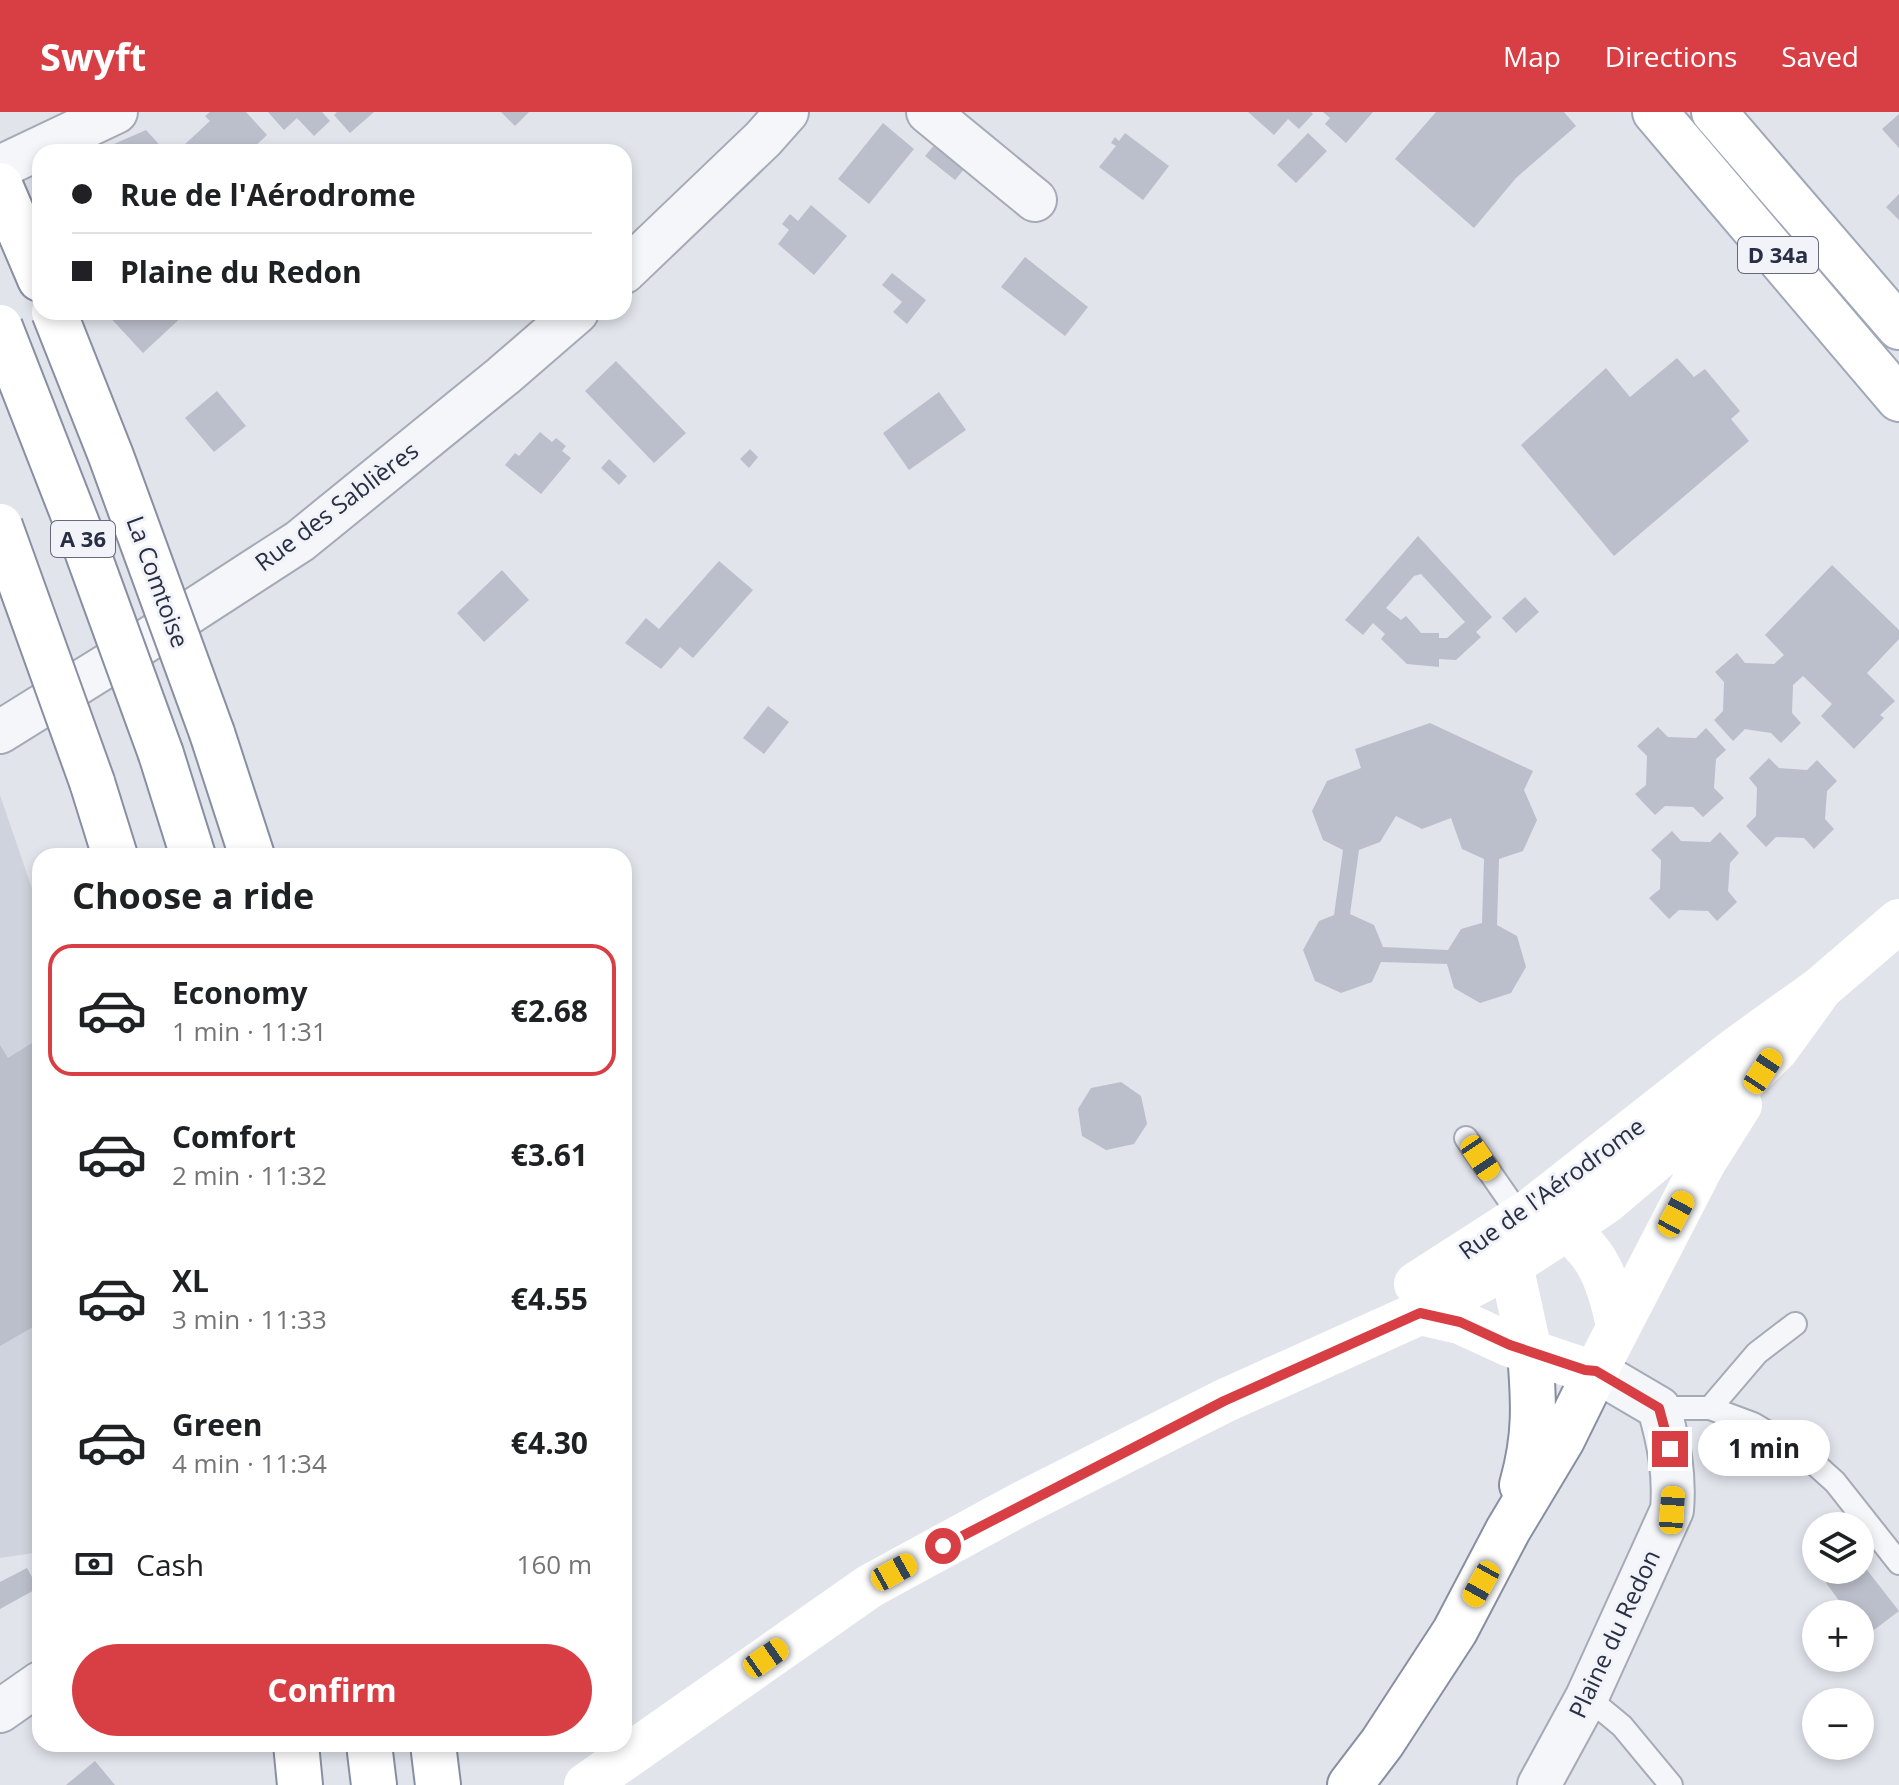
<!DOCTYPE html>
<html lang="en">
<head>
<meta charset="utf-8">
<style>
  :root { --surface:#fff; --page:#f6f6f6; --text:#202124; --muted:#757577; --line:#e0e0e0; --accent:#d83f45 }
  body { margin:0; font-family:"Open Sans",sans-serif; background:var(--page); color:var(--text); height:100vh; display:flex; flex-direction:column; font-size:30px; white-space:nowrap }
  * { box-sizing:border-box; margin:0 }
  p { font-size:26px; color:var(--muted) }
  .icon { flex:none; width:44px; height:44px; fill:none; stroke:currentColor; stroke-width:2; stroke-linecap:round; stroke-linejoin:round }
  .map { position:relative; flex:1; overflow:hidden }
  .side { position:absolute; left:32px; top:736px; width:600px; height:904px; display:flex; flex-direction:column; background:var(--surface); border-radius:24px; box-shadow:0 4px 12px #0003 }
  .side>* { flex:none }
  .banner { position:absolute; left:32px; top:32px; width:600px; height:176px; border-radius:24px; box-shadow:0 4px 12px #0003; display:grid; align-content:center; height:176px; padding:0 40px; background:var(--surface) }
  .fabs { position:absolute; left:1802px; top:1400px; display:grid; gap:16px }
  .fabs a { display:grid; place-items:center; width:72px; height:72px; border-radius:50%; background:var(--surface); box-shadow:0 4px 12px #0003; font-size:40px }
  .end { position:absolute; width:36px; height:36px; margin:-18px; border:10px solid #d83f45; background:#fff; box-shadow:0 0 0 4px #fff }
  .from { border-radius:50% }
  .bubble { position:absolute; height:56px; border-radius:28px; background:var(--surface); box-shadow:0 4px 12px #0003; font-size:26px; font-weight:700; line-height:56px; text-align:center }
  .car { position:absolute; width:24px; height:48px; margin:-24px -12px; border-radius:10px; box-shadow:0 0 6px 2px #0007; background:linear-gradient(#f5c518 24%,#345 0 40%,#f5c518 0 76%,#345 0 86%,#f5c518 0) }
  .banner b { display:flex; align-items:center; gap:28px; height:76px; font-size:30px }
  .banner b+b { border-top:2px solid var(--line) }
  .banner i { width:20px; height:20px; background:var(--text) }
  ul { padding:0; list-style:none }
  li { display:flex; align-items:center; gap:24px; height:132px; margin:0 16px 12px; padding:0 24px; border:4px solid transparent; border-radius:24px }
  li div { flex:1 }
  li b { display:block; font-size:30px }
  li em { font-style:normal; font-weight:700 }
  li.current { border-color:var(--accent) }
  li>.icon { width:72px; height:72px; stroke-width:1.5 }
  h2 { padding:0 40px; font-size:36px; line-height:96px }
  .pay { display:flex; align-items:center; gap:20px; height:88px; padding:0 40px; font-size:30px }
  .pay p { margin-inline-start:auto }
  .cta { display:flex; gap:16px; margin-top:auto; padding:16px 40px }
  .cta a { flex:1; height:92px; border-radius:48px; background:var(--accent); color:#fff; font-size:32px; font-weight:700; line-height:92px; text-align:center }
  header { display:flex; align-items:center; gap:48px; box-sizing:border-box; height:112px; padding:0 40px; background:var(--accent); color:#fff }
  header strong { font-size:38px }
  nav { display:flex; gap:44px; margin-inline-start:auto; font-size:28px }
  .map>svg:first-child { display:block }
  .built { fill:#cfd3dd }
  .building { fill:#bbbfcb; fill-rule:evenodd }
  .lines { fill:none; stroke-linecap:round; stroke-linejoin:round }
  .lane-casing { stroke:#a6aab6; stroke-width:26 }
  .street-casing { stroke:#a6aab6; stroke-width:46 }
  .primary-casing { stroke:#a0a7b8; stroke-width:48 }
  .highway-casing { stroke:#888fa3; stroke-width:48 }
  .lane { stroke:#f4f6f9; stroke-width:22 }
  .street { stroke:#f4f6f9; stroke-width:42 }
  .secondary { stroke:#fff; stroke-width:44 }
  .primary { stroke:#fff; stroke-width:44 }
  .highway { stroke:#fff; stroke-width:44 }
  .highway-bridge-casing { stroke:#888fa3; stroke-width:48; stroke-linecap:butt }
  .highway-bridge { stroke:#fff; stroke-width:44 }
  .route { stroke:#d83f45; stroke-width:10 }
  .labels { text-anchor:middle; stroke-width:6; stroke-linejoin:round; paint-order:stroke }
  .shield { fill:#f1f3f8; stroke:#646a7a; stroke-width:2 }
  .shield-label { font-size:22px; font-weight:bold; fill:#282f44 }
  .street-label { font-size:24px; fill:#282f44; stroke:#f1f3f8 }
</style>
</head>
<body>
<header>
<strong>Swyft</strong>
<nav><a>Map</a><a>Directions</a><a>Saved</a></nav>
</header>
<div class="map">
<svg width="1899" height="1673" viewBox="0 0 1899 1673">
  <rect width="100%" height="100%" fill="#e1e4eb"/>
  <path class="built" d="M0 683 40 800V1440L0 1446Z"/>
  <path class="building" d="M210 0H246L267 23 249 40H189L183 34 210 9 205 4Z
    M268 0H322L330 9 314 24 297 6 284 18Z
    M337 0H374L350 21 334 3Z
    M501 0H529L515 14Z
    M1248 0H1311L1313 2 1299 17 1288 7 1274 23Z
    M1323 0H1373L1346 31 1325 12 1330 6Z
    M1436 0H1564L1576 14 1516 66 1474 116 1395 47Z
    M1899 2V36L1882 17Z
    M883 11 914 37 869 92 838 67Z
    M146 18 166 40H111L107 35Z
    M1125 21 1169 54 1143 88 1099 55 1116 34 1111 31 1115 25 1119 29Z
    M1308 21 1327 39 1296 71 1277 53Z
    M935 32 965 56 955 68 925 44Z
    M1899 82V108L1886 95Z
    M811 93 847 124 814 163 778 132 789 118 782 112 790 102 798 109Z
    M1025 145 1088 195 1065 224 1001 175Z
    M892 161 926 188 907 212 893 200 902 190 882 173Z
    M108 200H187L143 241 106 201Z
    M1677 246 1694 265 1705 257 1740 299 1731 307 1749 329 1614 444 1521 333 1606 256 1630 285Z
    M616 249 686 321 654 351 585 279Z
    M217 279 246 314 214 340 185 306Z
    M939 280 966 318 909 358 883 321Z
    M540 320 552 330 556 326 566 334 562 339 571 346 541 382 505 353 515 341 519 344Z
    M750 337 758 345 749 356 740 347Z
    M609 347 627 364 619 373 601 356Z
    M1418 424 1492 505 1476 520 1481 525 1456 548 1439 547V555L1407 552 1381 527 1385 522 1373 511 1363 523 1345 508ZM1421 462 1465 510 1447 526H1439V521H1421L1406 504 1401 508 1386 496 1414 464Z
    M719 449 753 478 693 546 680 535 661 557 625 531 646 506 659 517Z
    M1832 453 1899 518V527L1867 561 1895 589 1880 603 1884 606 1854 637 1821 604 1832 592 1803 564 1793 573 1792 601 1801 611 1781 631 1771 621 1745 617 1733 629 1714 608 1723 599 1724 570 1715 560 1737 541 1745 551 1774 552 1784 543 1765 523Z
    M502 458 529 488 484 530 457 501Z
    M1525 485 1539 500 1516 521 1502 506Z
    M768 594 789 610 764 642 743 626Z
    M1430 611 1533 659 1524 678 1537 708 1523 739 1499 747 1497 813 1517 824 1526 855 1511 881 1480 891 1454 876 1447 852 1381 850 1372 870 1341 881 1315 869 1303 838 1319 809 1334 803 1343 738 1323 728 1312 699 1327 669 1361 656 1355 637ZM1396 704 1422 717 1451 706 1462 737 1484 747 1482 811 1461 817 1448 838 1383 835 1374 813 1350 802 1359 738 1380 730Z
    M1658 615 1668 625 1696 626 1706 616 1726 638 1716 647 1714 676 1724 686 1703 705 1693 695 1665 694 1655 703 1635 682 1646 673 1647 644 1637 634Z
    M1769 646 1779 656 1807 658 1817 648 1837 669 1827 679 1825 707 1834 717 1814 737 1804 726 1776 725 1766 735 1746 714 1756 704 1757 676 1749 666Z
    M1672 719 1681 729 1710 730 1720 720 1739 741 1730 751 1728 779 1737 790 1717 809 1708 799 1679 798 1669 807 1649 786 1660 777 1661 748 1651 738Z
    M40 926V1211L0 1234V933L8 946Z
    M1121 970 1141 984 1147 1012 1134 1032 1106 1038 1082 1024 1078 997 1091 976Z
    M1860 1449 1899 1499 1866 1524 1860 1516V1502H1849L1826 1471 1843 1458H1860Z
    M27 1456 38 1476 0 1497V1470Z
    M95 1649 115 1673H66Z"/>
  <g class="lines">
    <g class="lane-casing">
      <path id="lane" d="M1466 1026 1521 1105
        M1659 1296H1710L1753 1312 1805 1343 1835 1370 1899 1451
        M1710 1296 1757 1241 1795 1212
        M1587 1585 1622 1614 1671 1673"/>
    </g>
    <g class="street-casing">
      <path id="street" d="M928 0 1035 88
        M0 55 116 0
        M624 160 763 27 787 0
        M0 620 135 536 300 429 503 264 577 200
        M0 1599 40 1571
        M1539 1673 1587 1585 1672 1398C1675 1362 1669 1331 1659 1296L1596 1259"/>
    </g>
    <g class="primary-casing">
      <path id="primary" d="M1655 0 1899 287
        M1714 0 1899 215"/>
    </g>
    <g class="highway-casing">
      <path id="highway" d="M0 73 40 167
        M212 621 252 744
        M161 642 193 744
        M92 670 115 744
        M1522 1373C1536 1324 1534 1290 1530 1240
        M296 1632 300 1673
        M369 1632 374 1673
        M433 1632 438 1673
        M1350 1673 1382 1631 1455 1519 1508 1418 1562 1328 1596 1259"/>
    </g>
    <use href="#lane" class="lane"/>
    <use href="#street" class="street"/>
    <path class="secondary" d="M1544 1104C1594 1130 1608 1162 1618 1215
      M1508 1125 1511 1153 1530 1240
      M1416 1172 1531 1098 1736 937 1821 876 1899 809
      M1420 1201 1460 1210 1510 1233 1585 1258 1596 1259 1704 1050 1740 993
      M586 1673 870 1474 1017 1394 1224 1289 1420 1201 1511 1153 1568 1116 1607 1089 1713 999 1777 937 1821 876"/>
    <use href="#primary" class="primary"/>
    <use href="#highway" class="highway"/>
    <g class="highway-bridge-casing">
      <path id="highway-bridge" d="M54 200 111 344 212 621
        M0 215 82 425 161 642
        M0 414 92 670"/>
    </g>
    <use href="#highway-bridge" class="highway-bridge"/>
  </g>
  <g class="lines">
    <path class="route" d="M943 1434 1224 1289 1420 1201 1460 1210 1510 1233 1585 1258 1596 1259 1659 1296 1670 1337"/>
  </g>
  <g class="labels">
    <g class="shield">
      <rect x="1738" y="125" width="80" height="36" rx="6"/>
      <rect x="51" y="409" width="64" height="36" rx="6"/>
    </g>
    <g class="shield-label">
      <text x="1778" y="151">D 34a</text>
      <text x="83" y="435">A 36</text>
    </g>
    <g class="street-label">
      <text transform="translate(337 395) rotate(-37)" y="8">Rue des Sablières</text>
      <text transform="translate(157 470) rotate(70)" y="8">La Comtoise</text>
      <text transform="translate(1552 1077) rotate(-36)" y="8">Rue de l'Aérodrome</text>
      <text transform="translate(1615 1522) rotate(-65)" y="8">Plaine du Redon</text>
    </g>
  </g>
</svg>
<div class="fabs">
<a><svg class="icon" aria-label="layers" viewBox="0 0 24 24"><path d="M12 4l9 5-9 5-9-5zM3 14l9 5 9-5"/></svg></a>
<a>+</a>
<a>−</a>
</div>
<i class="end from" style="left:943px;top:1434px"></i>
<i class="end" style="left:1670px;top:1337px"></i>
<div class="bubble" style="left:1698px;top:1308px;width:132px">1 min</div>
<i class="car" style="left:1763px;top:959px;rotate:33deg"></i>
<i class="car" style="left:1480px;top:1046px;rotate:146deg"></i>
<i class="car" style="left:1676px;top:1102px;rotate:28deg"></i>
<i class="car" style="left:1672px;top:1398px;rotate:4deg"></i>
<i class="car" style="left:894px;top:1460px;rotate:61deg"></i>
<i class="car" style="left:1481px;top:1472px;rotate:209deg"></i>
<i class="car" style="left:766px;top:1546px;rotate:55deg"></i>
<div class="banner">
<b><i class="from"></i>Rue de l'Aérodrome</b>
<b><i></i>Plaine du Redon</b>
</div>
<section class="side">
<h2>Choose a ride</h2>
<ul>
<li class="current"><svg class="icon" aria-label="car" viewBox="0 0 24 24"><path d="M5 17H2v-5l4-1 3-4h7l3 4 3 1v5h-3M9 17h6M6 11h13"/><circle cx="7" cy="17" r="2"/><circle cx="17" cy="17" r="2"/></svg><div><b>Economy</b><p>1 min · 11:31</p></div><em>€2.68</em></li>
<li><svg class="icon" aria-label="car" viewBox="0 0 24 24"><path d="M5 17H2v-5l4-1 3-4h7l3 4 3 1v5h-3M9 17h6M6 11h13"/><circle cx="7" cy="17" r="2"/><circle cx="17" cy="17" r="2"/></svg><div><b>Comfort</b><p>2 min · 11:32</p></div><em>€3.61</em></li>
<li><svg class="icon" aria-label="car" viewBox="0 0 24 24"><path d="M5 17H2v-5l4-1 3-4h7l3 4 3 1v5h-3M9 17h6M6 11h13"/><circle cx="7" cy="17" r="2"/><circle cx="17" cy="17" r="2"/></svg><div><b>XL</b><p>3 min · 11:33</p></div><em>€4.55</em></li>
<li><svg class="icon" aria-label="car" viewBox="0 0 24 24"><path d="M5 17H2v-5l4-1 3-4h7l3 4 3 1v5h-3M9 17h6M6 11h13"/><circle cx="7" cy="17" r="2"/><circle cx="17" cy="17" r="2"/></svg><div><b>Green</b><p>4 min · 11:34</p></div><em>€4.30</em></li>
</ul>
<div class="pay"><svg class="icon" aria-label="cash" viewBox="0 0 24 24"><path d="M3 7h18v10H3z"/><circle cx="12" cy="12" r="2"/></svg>Cash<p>160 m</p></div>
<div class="cta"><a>Confirm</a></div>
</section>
</div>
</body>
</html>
